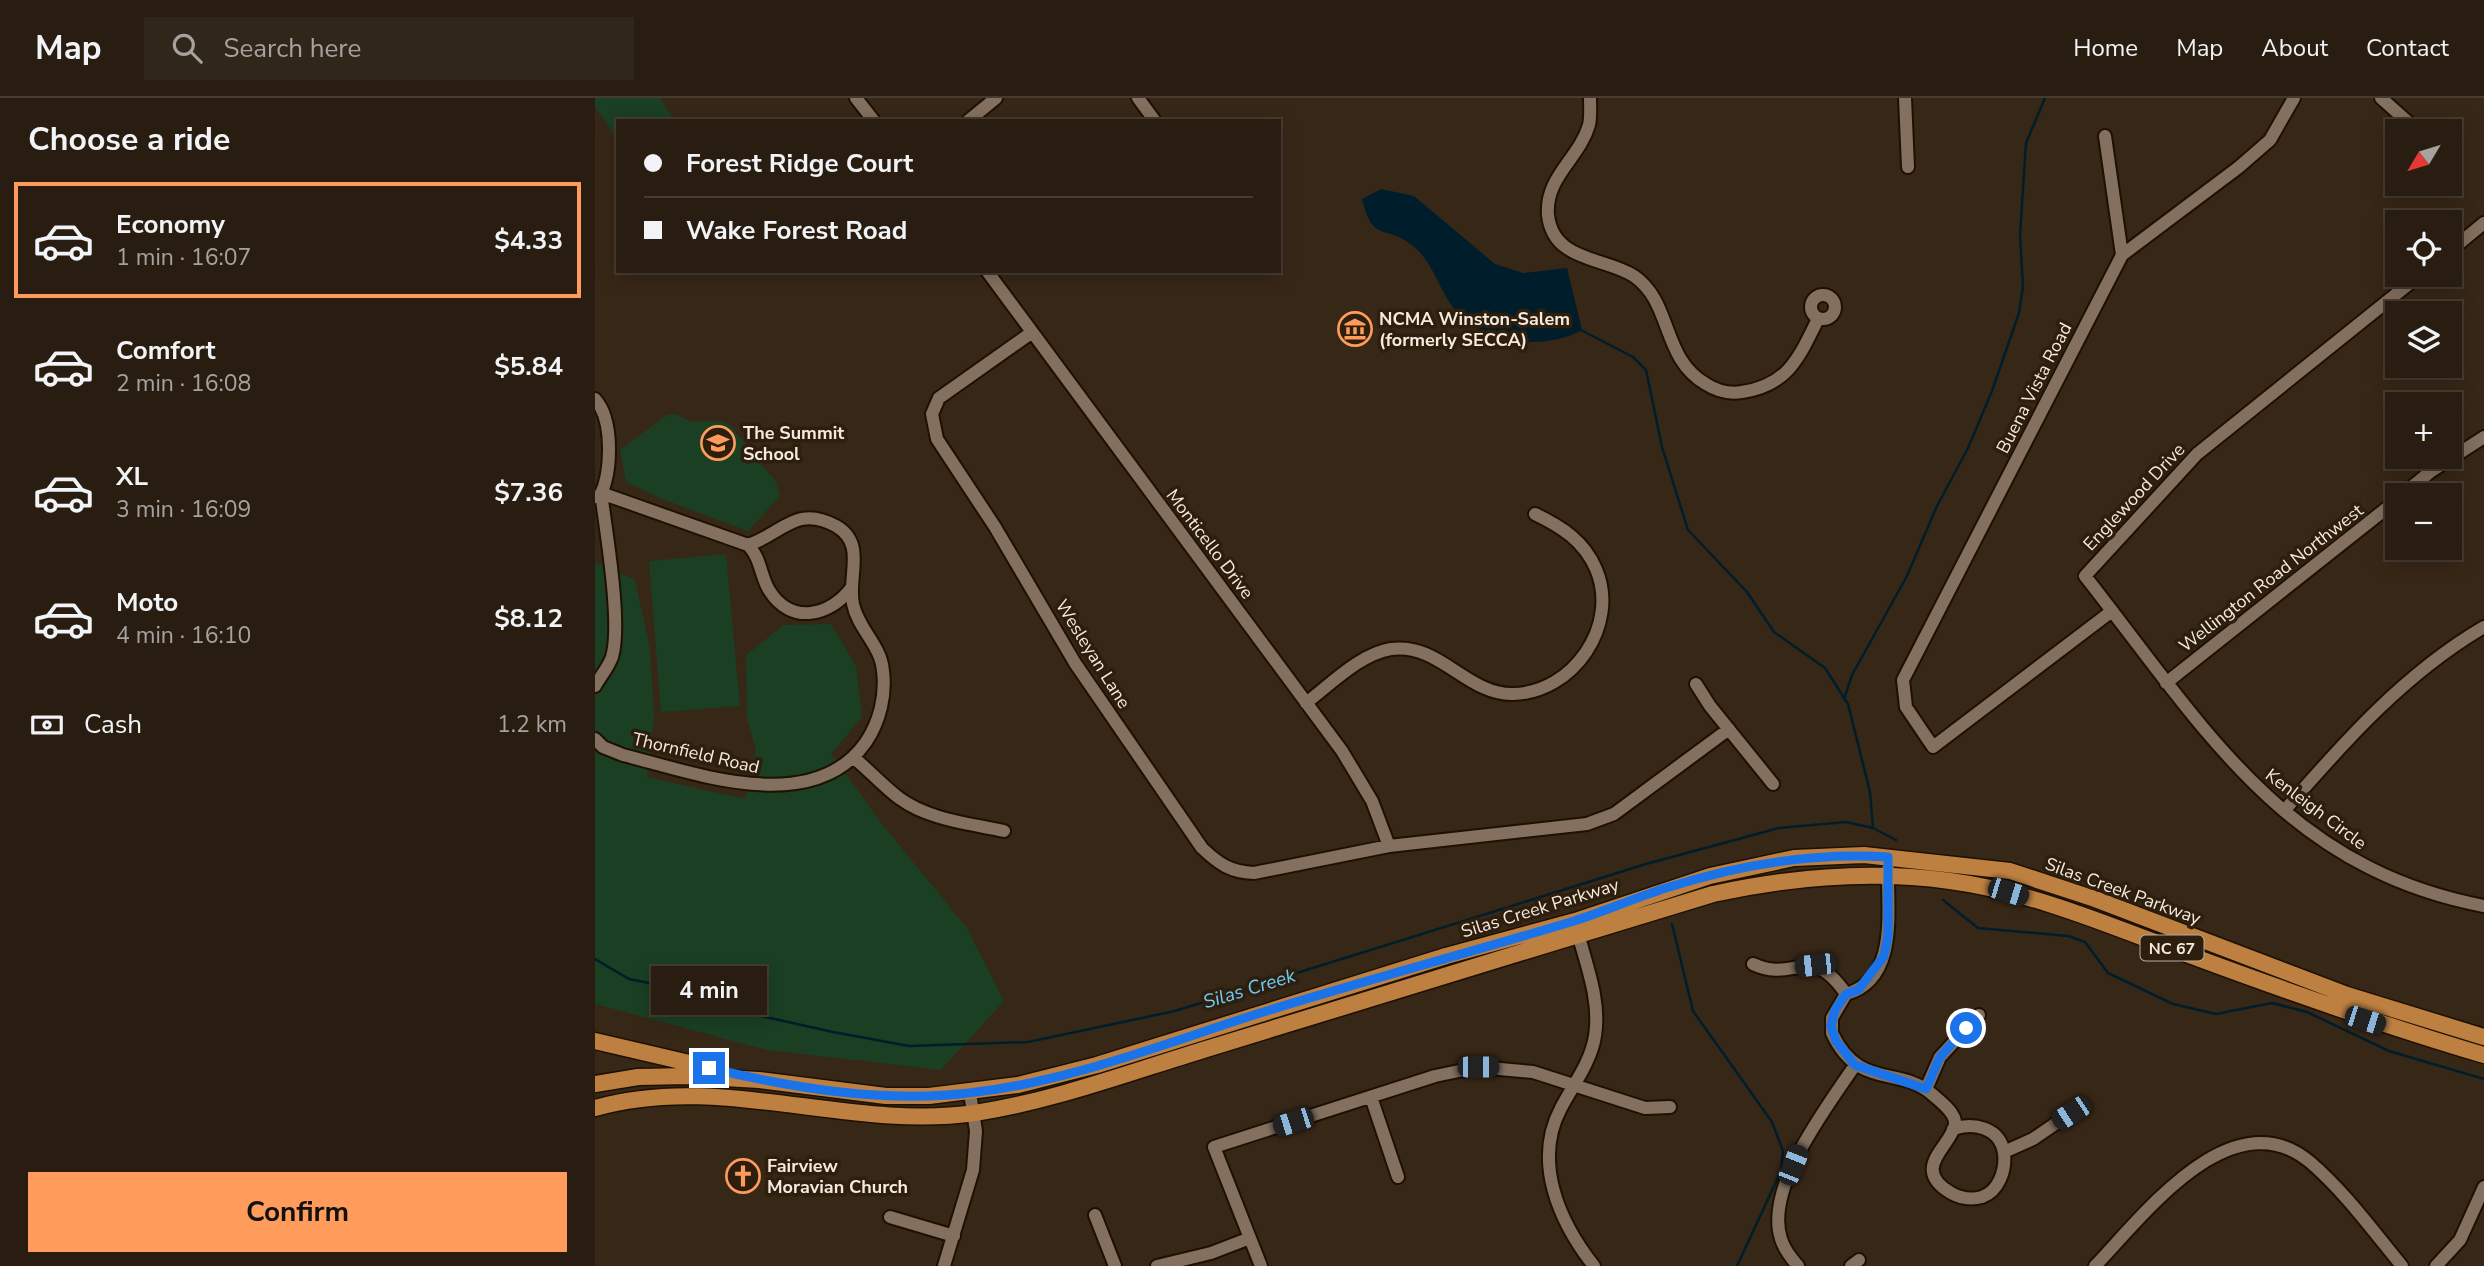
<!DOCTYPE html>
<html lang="en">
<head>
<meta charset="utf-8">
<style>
  :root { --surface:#291d11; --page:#31261a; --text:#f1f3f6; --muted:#a5a29f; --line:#453b31; --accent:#ff9b5b }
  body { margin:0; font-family:"Nunito Sans",sans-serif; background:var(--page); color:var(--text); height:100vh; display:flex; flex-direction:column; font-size:26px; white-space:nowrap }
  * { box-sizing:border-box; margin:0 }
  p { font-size:23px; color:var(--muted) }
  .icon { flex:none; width:38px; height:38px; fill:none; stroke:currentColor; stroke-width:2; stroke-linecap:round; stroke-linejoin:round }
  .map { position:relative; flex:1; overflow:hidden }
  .side { display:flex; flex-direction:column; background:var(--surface); width:595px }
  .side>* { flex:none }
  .guide { position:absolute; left:21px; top:21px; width:665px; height:154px; border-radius:0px; box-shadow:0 4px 18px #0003,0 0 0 2px var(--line); display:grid; align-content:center; height:154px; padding:0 28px; background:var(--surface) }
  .needle { width:46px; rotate:232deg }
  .tools { position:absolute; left:1790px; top:21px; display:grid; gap:14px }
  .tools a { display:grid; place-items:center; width:77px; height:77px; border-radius:0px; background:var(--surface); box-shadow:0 4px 18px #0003,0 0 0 2px var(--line); font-size:35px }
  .end { position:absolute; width:32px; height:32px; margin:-16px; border:9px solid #1a73e8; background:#fff; box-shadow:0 0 0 4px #fff }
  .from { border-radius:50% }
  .bubble { position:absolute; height:49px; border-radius:0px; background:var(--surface); box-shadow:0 4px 18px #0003,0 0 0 2px var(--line); font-size:23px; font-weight:700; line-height:49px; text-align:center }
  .car { position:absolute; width:21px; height:42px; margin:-21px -10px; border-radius:9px; box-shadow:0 0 5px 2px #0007; background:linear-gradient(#222 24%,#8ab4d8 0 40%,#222 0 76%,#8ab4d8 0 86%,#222 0) }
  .guide b { display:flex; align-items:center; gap:24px; height:66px; font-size:26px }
  .guide b+b { border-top:2px solid var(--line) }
  .guide i { width:18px; height:18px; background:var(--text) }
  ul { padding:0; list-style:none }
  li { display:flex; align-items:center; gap:21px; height:116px; margin:0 14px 10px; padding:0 14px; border:4px solid transparent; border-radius:0px }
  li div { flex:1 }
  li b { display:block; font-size:26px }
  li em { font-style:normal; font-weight:700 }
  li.current { border-color:var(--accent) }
  li>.icon { width:63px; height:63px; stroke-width:1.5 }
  h2 { padding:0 28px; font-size:32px; line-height:84px }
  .pay { display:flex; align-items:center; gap:18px; height:77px; padding:0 28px; font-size:26px }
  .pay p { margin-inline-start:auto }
  .cta { display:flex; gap:14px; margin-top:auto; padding:14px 28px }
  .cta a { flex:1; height:80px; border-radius:0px; background:var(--accent); color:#111; font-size:28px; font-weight:700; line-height:80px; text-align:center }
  header { display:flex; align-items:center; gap:42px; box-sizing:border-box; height:98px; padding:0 35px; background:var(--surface); border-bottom:2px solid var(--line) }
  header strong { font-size:33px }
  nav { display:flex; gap:38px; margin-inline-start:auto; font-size:24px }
  .search { width:490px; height:63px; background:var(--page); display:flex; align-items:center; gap:18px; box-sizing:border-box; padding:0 24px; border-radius:0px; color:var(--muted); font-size:26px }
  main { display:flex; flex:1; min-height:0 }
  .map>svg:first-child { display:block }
  .green { fill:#1a3f23 }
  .water { fill:#001d2b }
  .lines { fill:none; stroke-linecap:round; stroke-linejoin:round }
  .stream { stroke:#001d2b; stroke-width:2.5 }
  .minor-casing { stroke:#1e1002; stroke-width:16 }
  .major-casing { stroke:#1e1002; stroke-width:19 }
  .minor { stroke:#83705e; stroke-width:12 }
  .major { stroke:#bd8041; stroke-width:16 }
  .route { stroke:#1a73e8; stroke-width:9 }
  .labels { text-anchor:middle; stroke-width:7; stroke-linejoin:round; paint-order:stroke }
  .shield { fill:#2d1e0d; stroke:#b8ada0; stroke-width:2 }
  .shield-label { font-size:16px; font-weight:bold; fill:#f4eadf }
  .poi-label { font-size:18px; font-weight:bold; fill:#f4eadf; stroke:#2d1e0d; text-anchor:start }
  .street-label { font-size:18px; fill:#f4eadf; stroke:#2d1e0d }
  .water-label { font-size:19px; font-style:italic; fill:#6ecdf8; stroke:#2d1e0d }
</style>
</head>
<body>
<header>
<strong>Map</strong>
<div class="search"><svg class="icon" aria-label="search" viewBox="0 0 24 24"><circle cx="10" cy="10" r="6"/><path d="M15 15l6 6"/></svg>Search here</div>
<nav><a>Home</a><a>Map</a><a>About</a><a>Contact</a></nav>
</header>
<main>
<section class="side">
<h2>Choose a ride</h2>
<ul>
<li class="current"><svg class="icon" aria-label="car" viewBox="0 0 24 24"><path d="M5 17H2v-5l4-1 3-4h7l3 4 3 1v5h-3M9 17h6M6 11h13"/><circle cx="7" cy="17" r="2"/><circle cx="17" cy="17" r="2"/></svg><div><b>Economy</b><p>1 min · 16:07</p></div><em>$4.33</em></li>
<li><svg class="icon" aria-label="car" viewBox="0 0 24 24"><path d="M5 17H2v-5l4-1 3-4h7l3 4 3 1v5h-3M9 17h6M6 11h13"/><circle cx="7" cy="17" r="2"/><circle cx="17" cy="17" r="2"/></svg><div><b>Comfort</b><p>2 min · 16:08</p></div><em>$5.84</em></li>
<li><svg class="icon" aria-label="car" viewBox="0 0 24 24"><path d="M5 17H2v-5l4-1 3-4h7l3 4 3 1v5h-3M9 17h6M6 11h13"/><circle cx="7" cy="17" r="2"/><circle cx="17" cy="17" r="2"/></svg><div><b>XL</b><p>3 min · 16:09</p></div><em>$7.36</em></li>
<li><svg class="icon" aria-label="car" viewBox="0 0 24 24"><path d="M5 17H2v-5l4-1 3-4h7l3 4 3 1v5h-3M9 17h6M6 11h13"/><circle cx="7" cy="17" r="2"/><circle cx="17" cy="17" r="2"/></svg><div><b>Moto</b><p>4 min · 16:10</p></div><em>$8.12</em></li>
</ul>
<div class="pay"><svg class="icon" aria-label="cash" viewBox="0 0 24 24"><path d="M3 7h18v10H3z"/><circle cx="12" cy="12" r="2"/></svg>Cash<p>1.2 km</p></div>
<div class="cta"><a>Confirm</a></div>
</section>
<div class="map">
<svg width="1889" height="1168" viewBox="0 0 1889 1168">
  <rect width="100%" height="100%" fill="#372717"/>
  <path class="green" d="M0 0H65L80 23H23V42L0 8Z
    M81 316C105 332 116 316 135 327L181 384 185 398 153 433 67 401 31 384 25 352 72 317Z
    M131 456 145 608 66 614 54 463Z
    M0 464 40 482 55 550 59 620 52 679 150 701 161 652 152 621 151 557 189 527 236 526 261 568 267 619 236 656 287 726 372 830 409 903 346 972 172 952 0 906Z"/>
  <path class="water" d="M786 91 819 98 900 166 928 175 972 170 987 232C950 253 886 247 859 211 844 191 838 164 818 148 791 125 778 147 767 101Z"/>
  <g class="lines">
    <path class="stream" d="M986 232 1038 259 1051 272 1067 349 1093 432 1152 494 1179 534 1230 570 1253 606 1275 694 1278 730
      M1249 601 1257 577 1312 478 1342 408 1373 350 1397 293 1424 215 1428 189 1425 137 1431 45 1450 0
      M1348 802 1383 830 1473 838 1490 844 1513 875 1578 906 1621 916 1677 905 1712 914 1794 953 1889 981
      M1077 826 1098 913 1177 1024 1188 1053 1186 1073 1142 1168
      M0 861 34 881 104 895 144 913 238 934 314 948 433 944 580 913 1051 766 1184 730 1251 724 1278 730 1301 742"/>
    <g class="minor-casing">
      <path id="minor" d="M261 0 279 23
        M543 0 560 23
        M995 0C995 8 996 19 994 27 984 61 950 79 953 117 958 164 1010 159 1039 178 1078 205 1066 260 1111 286 1122 293 1135 296 1147 294 1194 287 1204 259 1223 221
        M1310 0 1313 69
        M1786 0 1823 33
        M373 23 401 0
        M1510 38 1527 157
        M1855 153 1889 125
        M392 173 747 653 777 703 794 748
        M1825 177 1602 356 1490 478C1606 625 1688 770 1889 808
        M1216 209a12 12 0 1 1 24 0a12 12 0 1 1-24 0Z
        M436 235 344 300 337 316 342 341 400 429 480 565 607 750C624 766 635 774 659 775L794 748 992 726 1019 716 1134 631
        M0 301C19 322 17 376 4 400
        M1807 397 1835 374 1889 339
        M153 447C166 460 165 477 174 492 196 528 236 518 257 489
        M1517 513 1338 649 1311 609 1308 582 1527 157 1644 69 1675 42 1699 0
        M1571 585 1802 402
        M1101 586 1115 608 1178 686
        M0 588C5 579 13 570 17 559 27 526 11 433 6 395L153 447C187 436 201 406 241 428 272 446 252 479 258 506 263 531 286 547 288 573 291 597 285 623 271 644 218 720 100 675 28 657L8 649 0 641
        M711 605C736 586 765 556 796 551 844 544 872 597 918 596 978 595 1025 527 1001 471 989 443 967 429 940 416
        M259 660C275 673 288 688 304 700 334 722 373 725 409 733
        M1689 713C1749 644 1809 576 1889 529
        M1293 771C1292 813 1304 881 1251 896L1237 920V935C1264 993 1305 967 1338 997 1346 1004 1361 1015 1360 1026 1357 1048 1314 1070 1356 1095 1365 1100 1376 1102 1387 1099 1404 1093 1411 1072 1409 1055 1405 1029 1378 1024 1358 1031
        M981 828C990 864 1006 901 1000 938 996 964 978 987 966 1010 937 1064 965 1125 999 1168
        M1158 866C1200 886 1215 843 1251 896
        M1331 991 1345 959 1384 917
        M776 999 803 1079
        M1409 1054 1438 1041 1476 1015
        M500 1117 520 1168
        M295 1119 359 1138
        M349 1168 378 1072 381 1033 375 995
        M562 1168 616 1155 655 1140
        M666 1168 619 1049 840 978 883 969 938 974 1050 1010 1075 1009
        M1203 1168C1196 1160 1189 1151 1186 1141 1169 1089 1233 1008 1260 967
        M1256 1168 1264 1162
        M1500 1168C1549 1117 1637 999 1715 1064 1750 1094 1778 1133 1807 1168
        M1841 1168 1865 1142 1889 1089"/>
    </g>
    <g class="major-casing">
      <path id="major" d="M0 943 120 971
        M0 986 43 979 94 978 164 982 291 998H334L423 987 502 967 851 858 980 823 1115 778 1199 760 1269 757 1415 773 1500 801 1752 897 1889 939
        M0 1010C125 974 253 1033 380 1015 458 1003 533 975 608 952 778 899 948 848 1118 796 1196 779 1274 772 1355 783 1439 794 1518 829 1597 858 1694 894 1790 928 1889 957"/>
    </g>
    <use href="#minor" class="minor"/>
    <use href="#major" class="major"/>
  </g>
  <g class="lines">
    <path class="route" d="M114 970C198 990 287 1005 374 995 473 984 568 946 662 916 767 883 874 855 979 823 1010 813 1040 800 1071 790 1143 767 1217 754 1293 759V838L1289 858 1263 892 1251 896 1240 912 1236 928 1241 943 1260 967 1331 991 1345 959 1371 930"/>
  </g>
  <defs>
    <g id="museum-ring" transform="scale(1.75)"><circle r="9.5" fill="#2d1e0d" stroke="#ff9b5b" stroke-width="1.5"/><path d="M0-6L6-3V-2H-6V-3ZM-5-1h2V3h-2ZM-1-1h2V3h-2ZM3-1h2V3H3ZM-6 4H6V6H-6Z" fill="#ff9b5b"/></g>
    <g id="school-ring" transform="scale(1.75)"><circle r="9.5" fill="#2d1e0d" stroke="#ff9b5b" stroke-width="1.5"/><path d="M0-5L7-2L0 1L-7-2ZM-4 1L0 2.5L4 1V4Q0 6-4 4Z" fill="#ff9b5b"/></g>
    <g id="church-ring" transform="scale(1.75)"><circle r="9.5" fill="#2d1e0d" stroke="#ff9b5b" stroke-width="1.5"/><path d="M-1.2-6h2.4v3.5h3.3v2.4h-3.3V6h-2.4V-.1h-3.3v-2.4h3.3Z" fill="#ff9b5b"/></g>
  </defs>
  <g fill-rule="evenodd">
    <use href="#museum-ring" x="760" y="231"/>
    <use href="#school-ring" x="123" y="345"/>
    <use href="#church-ring" x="148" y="1078"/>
  </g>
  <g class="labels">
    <rect class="shield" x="1545.5" y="837.5" width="63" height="25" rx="5"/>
    <g class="shield-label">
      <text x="1577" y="856">NC 67</text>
    </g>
    <g class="poi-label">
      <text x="784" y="227">NCMA Winston-Salem<tspan x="784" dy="21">(formerly SECCA)</tspan></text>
      <text x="148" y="341">The Summit<tspan x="148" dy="21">School</tspan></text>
      <text x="172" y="1074">Fairview<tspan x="172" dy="21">Moravian Church</tspan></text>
    </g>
    <g class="street-label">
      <text transform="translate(1439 290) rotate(-63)" y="6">Buena Vista Road</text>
      <text transform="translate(1539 399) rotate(-47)" y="6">Englewood Drive</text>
      <text transform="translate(615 446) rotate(53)" y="6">Monticello Drive</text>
      <text transform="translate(1676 480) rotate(-38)" y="6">Wellington Road Northwest</text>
      <text transform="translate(498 556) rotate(58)" y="6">Wesleyan Lane</text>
      <text transform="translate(101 655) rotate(13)" y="6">Thornfield Road</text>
      <text transform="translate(1721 711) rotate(37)" y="6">Kenleigh Circle</text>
      <text transform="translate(1528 793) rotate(20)" y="6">Silas Creek Parkway</text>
      <text transform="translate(945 810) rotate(-17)" y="6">Silas Creek Parkway</text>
    </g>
    <g class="water-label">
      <text transform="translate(654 890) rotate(-17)" y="7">Silas Creek</text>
    </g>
  </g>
</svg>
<div class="tools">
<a><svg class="needle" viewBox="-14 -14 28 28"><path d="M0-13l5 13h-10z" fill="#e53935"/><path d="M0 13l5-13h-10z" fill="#a5a29f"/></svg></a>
<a><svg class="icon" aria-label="locate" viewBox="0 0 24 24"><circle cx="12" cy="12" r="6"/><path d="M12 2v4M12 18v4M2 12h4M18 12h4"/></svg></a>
<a><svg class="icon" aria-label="layers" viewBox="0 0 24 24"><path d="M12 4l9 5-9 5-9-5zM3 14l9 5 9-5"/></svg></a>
<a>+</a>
<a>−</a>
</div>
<i class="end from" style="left:1371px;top:930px"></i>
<i class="end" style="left:114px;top:970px"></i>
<div class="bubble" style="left:56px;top:868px;width:116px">4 min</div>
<i class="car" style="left:1413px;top:794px;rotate:107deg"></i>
<i class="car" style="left:1220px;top:867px;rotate:264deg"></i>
<i class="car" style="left:1770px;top:922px;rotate:108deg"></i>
<i class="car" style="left:883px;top:969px;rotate:90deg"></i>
<i class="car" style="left:1476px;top:1015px;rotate:237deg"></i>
<i class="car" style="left:698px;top:1024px;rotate:252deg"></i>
<i class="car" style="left:1198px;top:1067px;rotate:22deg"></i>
<div class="guide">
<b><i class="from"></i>Forest Ridge Court</b>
<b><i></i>Wake Forest Road</b>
</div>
</div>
</main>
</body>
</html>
